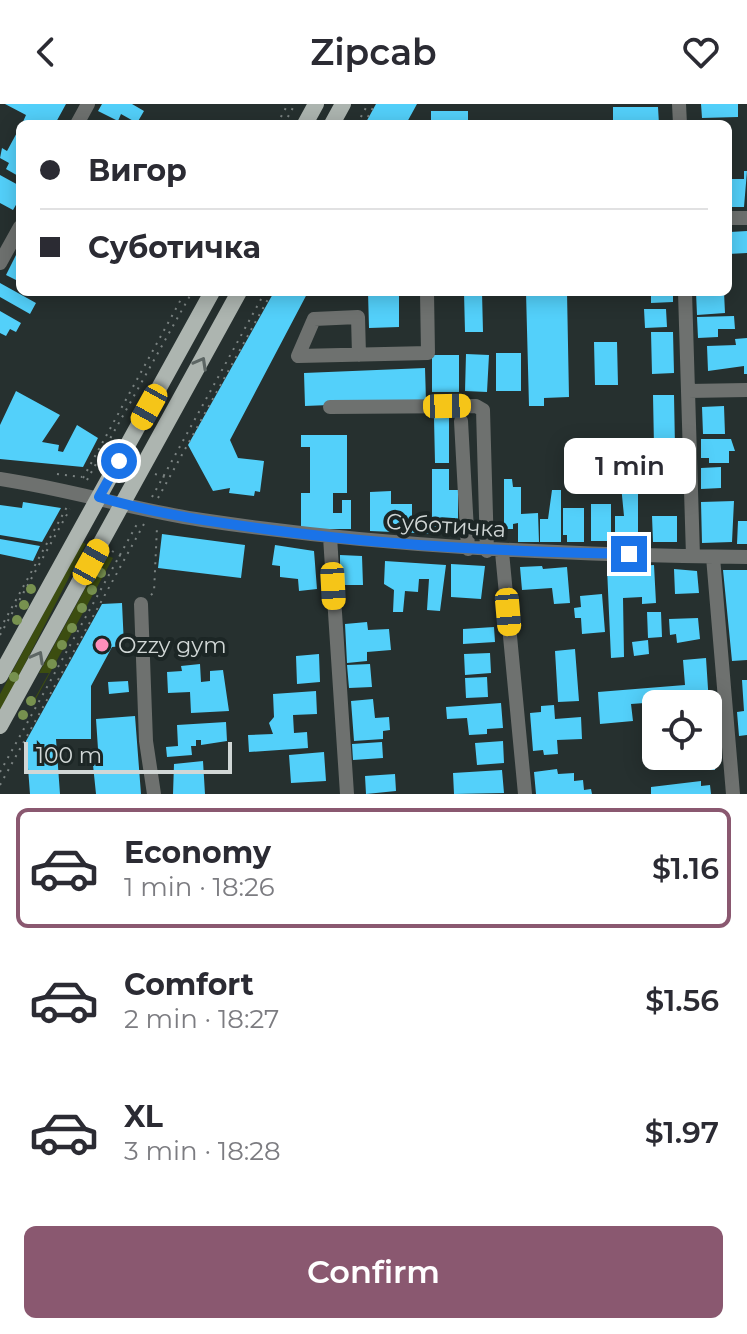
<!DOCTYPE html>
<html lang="en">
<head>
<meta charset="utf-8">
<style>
  :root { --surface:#fff; --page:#f7f7f7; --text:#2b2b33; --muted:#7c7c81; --line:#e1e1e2; --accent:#8a5870 }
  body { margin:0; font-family:Montserrat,sans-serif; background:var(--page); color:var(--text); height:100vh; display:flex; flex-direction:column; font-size:30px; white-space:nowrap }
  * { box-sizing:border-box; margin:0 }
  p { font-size:26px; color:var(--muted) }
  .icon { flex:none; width:44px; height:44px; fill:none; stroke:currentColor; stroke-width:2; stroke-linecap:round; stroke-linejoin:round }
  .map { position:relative; height:690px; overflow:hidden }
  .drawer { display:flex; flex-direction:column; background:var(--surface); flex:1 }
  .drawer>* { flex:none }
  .hud { position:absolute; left:16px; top:16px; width:716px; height:176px; border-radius:12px; box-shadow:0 4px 20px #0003; display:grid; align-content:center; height:176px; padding:0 24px; background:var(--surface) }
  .fabs { position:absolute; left:642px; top:586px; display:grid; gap:16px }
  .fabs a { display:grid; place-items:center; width:80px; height:80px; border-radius:12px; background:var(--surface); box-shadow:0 4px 20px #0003; font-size:40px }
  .scale { position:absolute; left:24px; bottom:20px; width:208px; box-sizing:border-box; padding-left:8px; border:4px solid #d1d7d6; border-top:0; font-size:22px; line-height:28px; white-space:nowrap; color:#d1d7d6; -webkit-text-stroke:6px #1c2625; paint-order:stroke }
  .end { position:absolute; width:36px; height:36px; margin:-18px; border:10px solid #1a73e8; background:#fff; box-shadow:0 0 0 4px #fff }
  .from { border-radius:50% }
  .bubble { position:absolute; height:56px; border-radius:12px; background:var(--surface); box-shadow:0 4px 20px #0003; font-size:26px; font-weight:600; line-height:56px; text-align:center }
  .car { position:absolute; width:24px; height:48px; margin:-24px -12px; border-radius:10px; box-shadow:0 0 6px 2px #0007; background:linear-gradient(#f5c518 24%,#345 0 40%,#f5c518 0 76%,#345 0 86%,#f5c518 0) }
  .hud b { display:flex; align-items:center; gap:28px; height:76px; font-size:30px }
  .hud b+b { border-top:2px solid var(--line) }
  .hud i { width:20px; height:20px; background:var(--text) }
  ul { padding:14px 0 0; list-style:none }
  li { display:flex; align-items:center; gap:24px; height:120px; margin:0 16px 12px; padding:0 8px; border:4px solid transparent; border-radius:12px }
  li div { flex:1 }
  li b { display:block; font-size:30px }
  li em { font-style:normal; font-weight:600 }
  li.active { border-color:var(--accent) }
  li>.icon { width:72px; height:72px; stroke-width:1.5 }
  .button { display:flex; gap:16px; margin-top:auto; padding:16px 24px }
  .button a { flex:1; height:92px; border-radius:12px; background:var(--accent); color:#fff; font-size:32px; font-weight:600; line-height:92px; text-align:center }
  header { display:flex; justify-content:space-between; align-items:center; height:104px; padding:0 24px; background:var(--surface); font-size:36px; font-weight:600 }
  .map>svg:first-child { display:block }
  .grass { fill:#3c4d10 }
  .building { fill:#53d0fa }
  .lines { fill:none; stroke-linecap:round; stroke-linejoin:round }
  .path { stroke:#7b8382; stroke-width:2; stroke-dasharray:2 6; stroke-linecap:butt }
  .minor { stroke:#6e716f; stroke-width:14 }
  .major { stroke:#adb5b0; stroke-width:16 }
  .tree { fill:#77914f }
  .oneway { stroke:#5d6664 }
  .route { stroke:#1a73e8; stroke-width:10 }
  .poi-dot { fill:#fe8ebb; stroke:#1c2625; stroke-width:3 }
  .labels { text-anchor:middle; stroke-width:8; stroke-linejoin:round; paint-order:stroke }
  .street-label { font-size:22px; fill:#d1d7d6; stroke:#1c2625 }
  .poi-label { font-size:22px; fill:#d1d7d6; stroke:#1c2625; text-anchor:start }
</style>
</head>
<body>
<header><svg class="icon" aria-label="back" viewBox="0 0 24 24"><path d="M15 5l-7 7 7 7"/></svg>Zipcab<svg class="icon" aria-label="heart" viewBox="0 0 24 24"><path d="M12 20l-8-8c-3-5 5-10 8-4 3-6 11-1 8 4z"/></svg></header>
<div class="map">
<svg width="747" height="690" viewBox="0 0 747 690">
  <rect width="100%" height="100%" fill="#26302f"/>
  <path class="grass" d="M82 438 86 440 0 609V590Z
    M104 450 113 454 33 600 25 596 35 594 49 569H39Z"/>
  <path class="building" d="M5 0H66L55 20H22L26 11Z
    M102 0H132L144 7 137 19 121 10 118 17 98 7Z
    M376 0H417L406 20H365Z
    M701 0H738V13L702 14Z
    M613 3H658L659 20H613Z
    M431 7H468V20H431Z
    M20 23V73L6 65 9 59 0 54 2 44 7 47Z
    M744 67H747L744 103H728V75H744Z
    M0 71 20 82V94L13 106 0 99Z
    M747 127V149L728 150 730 128Z
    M16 151 20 153V178L6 171Z
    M0 179 36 199 30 210 0 193Z
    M274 188H308L230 336 238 354 264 357 260 388 255 387 254 392 229 389 230 384 213 387 188 341Z
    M368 188H399V223L369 224Z
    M464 188H482L483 228H465Z
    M526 188H567L569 293 544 294V302H529Z
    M651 188H673V198L651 199Z
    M696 188H724L725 209 697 211Z
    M644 205H666L667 223 645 224Z
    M0 207 21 219 16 228 10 225 6 232 0 229Z
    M734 212 735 225H718V233L698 234 697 213Z
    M651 228H673L674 269 652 270Z
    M747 234V270H744V262L708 267 707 242 736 241 735 235Z
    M594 238H617L618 281H595Z
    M496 249H521V287H496Z
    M466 250 489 251 487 288 465 287Z
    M432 251H459V288H432Z
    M425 264 426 297 305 302 304 269Z
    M16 287 60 311 42 338 59 341 58 347 63 348 77 321 98 334 83 363 0 355V321Z
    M653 291H674L675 343H654Z
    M724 302 725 330H703L702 303Z
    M434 314H449V359H435Z
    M301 331H347V389H333V409H342V396H351V425H301V389H310V343H301Z
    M701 335H731L735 347H729V359H709V354H701Z
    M660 345V366H645L644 346Z
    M721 363V384L701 385V364Z
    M432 365H449V386H458V424H440V430L370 427V388L391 387V400H412V414H432Z
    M620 371H638V437H615V412H624Z
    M504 375H512L513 383H521V410L538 409 539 438H518V419L513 420V425H504Z
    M552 386H561V438H540V415H548Z
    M734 397 732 438 702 439 701 398Z
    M23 398 61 404 42 438 0 431V401L22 404Z
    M591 400H611V437H591Z
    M563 404H584V438H567V431H563Z
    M652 412H677V438H653Z
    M738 417H747V440H737Z
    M162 430 245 441 241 474 158 464Z
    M0 435 40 442 33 457 0 450Z
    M275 441 314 447 317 485 299 487 298 475 280 473V462L272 461Z
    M340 451 362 452 363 481H340Z
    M385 457 446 461 440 507 427 506 429 475H419L418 488 405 487 403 508H393L394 486 384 480Z
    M451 460 485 462 481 495 451 493Z
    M654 461 656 499 642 500V493L623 494 624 553 611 554 607 464Z
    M542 462 543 465 567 463 570 499 554 500 552 484 522 486 520 463Z
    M674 465 697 467 699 489 675 490Z
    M723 466H747V556L732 557Z
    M602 490 605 528 582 530 581 514H575L574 504 581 503 580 492Z
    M122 499 124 542 112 543 91 582V635H56L60 690H30L26 637 102 500Z
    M647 508H661L662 533 648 534Z
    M698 514 700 535 677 539 676 530 670 531 669 515Z
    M367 518 368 526 389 525 391 546 367 548V557L347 559 345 520Z
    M494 523 495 538 463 540V525Z
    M648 536 649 550 634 552 632 538Z
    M575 545 579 597 558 598 555 547Z
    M490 549 491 569 465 571 464 550Z
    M319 550 320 578 297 580 296 552Z
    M706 554 709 600H686V596L631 600 633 617 600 620 598 588 685 581 683 556Z
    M200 560 201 578 210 577V567L223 566 229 607 191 609 190 588 168 589 167 568 182 567 181 562Z
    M370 560 372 583 349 584 347 561Z
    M487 573 488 593 466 594 465 574Z
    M742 576H747V631L739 632 737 608 744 607Z
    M128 577 129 588 109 590 108 578Z
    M316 587 317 610 293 611 294 629 307 628 308 644 249 648 248 631 273 630 269 619 274 613 273 590Z
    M373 595 375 614 389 613 390 626 383 627V635L354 637 351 597Z
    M501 599 503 624 487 625V630L469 631 467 614 447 615 446 603Z
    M554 601 555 615 581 613 582 635 557 636 558 650 544 651 543 646 533 647 530 609 541 608V602Z
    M135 612 141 690H96L93 661 99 660 96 615Z
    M226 618 227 637 201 641V636H196V642H191L192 651 167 653 166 643 178 642 177 621Z
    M503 637 504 659 477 661 475 639Z
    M382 638 383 654 353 656 352 640Z
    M713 642 715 666 678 665 677 652H708V643Z
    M324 648 326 677 291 679 289 651Z
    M203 657 205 690H173L174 660Z
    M557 665 558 670 574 669V677L583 676 584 686 591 685 592 690H536L534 668Z
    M502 666 504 689 454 690 453 669Z
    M395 670 396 687 366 690 365 672Z
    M701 677V682L710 681 711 690H651V683Z"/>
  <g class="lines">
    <path class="path" d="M277 20 288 0
      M284 20 295 0
      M357 20 368 0
      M364 20 375 0
      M57 370 82 373
      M155 370 168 374
      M83 374 185 188
      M87 376 192 188
      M152 393 265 188
      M158 394 272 188
      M112 447 124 454
      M151 491 154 488 157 423
      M0 525 68 401
      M0 531 70 405
      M0 668 137 420
      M0 681 144 420"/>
    <path class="minor" d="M679 0 680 20
      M77 20 88 0
      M728 114H747
      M0 159 20 123
      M685 188 693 452
      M359 251 358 213 314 215 298 252 428 249 427 188
      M688 287 747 286
      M330 303 476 302 483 306 487 447
      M461 317 468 445
      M0 375C68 385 134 406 202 416 383 443 564 451 747 453
      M330 433 347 690
      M502 448 525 690
      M713 453 733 690
      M141 500 146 637 154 690"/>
    <path class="major" d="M305 20 316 0
      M332 20 343 0
      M0 572 212 188
      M0 622 239 188"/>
  </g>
  <g class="tree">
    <circle cx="101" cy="469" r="5"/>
    <circle cx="31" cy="485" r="5"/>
    <circle cx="92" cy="486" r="5"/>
    <circle cx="24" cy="501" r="5"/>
    <circle cx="82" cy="504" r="5"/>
    <circle cx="17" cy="516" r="5"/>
    <circle cx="72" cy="524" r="5"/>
    <circle cx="62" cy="541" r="5"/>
    <circle cx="52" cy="560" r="5"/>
    <circle cx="14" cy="573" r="5"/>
    <circle cx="31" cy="597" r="5"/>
    <circle cx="23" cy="611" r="5"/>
  </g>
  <defs><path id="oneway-chevron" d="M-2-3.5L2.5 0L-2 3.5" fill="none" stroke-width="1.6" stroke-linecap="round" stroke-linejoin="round" transform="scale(2)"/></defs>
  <g class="oneway">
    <use href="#oneway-chevron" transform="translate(201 259) rotate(-61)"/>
    <use href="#oneway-chevron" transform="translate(38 553) rotate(-61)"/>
  </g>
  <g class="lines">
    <path class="route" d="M119 357 99 393C156 410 213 418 272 426 391 442 509 448 629 450"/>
  </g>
  <circle class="poi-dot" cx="102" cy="541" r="8"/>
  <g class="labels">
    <g class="street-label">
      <text transform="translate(446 421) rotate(4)" y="8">Суботичка</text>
    </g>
    <g class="poi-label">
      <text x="118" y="549">Ozzy gym</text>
    </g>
  </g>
</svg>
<div class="fabs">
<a><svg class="icon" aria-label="locate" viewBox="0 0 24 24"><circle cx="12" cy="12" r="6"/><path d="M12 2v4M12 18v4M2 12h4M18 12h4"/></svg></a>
</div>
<div class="scale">100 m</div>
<i class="end from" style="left:119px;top:357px"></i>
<i class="end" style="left:629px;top:450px"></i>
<div class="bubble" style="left:564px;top:334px;width:132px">1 min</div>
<i class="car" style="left:447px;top:302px;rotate:89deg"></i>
<i class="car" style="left:149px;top:303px;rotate:209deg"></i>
<i class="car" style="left:91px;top:458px;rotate:29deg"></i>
<i class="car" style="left:333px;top:482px;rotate:177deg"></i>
<i class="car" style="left:508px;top:508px;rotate:175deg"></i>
<div class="hud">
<b><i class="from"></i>Вигор</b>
<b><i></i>Суботичка</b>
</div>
</div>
<section class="drawer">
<ul>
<li class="active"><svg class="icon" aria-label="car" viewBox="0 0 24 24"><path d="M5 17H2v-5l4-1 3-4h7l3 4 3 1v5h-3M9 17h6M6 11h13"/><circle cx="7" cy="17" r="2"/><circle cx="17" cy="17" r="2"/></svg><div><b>Economy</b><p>1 min · 18:26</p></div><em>$1.16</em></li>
<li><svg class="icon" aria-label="car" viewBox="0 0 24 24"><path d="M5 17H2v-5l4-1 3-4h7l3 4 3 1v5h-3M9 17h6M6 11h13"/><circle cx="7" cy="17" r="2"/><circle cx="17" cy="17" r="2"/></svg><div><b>Comfort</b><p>2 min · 18:27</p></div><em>$1.56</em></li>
<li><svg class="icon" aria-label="car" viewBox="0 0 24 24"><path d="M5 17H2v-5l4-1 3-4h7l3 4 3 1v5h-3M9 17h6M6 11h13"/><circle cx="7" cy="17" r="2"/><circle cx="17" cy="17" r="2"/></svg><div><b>XL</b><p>3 min · 18:28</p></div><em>$1.97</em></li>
</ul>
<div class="button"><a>Confirm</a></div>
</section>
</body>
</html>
